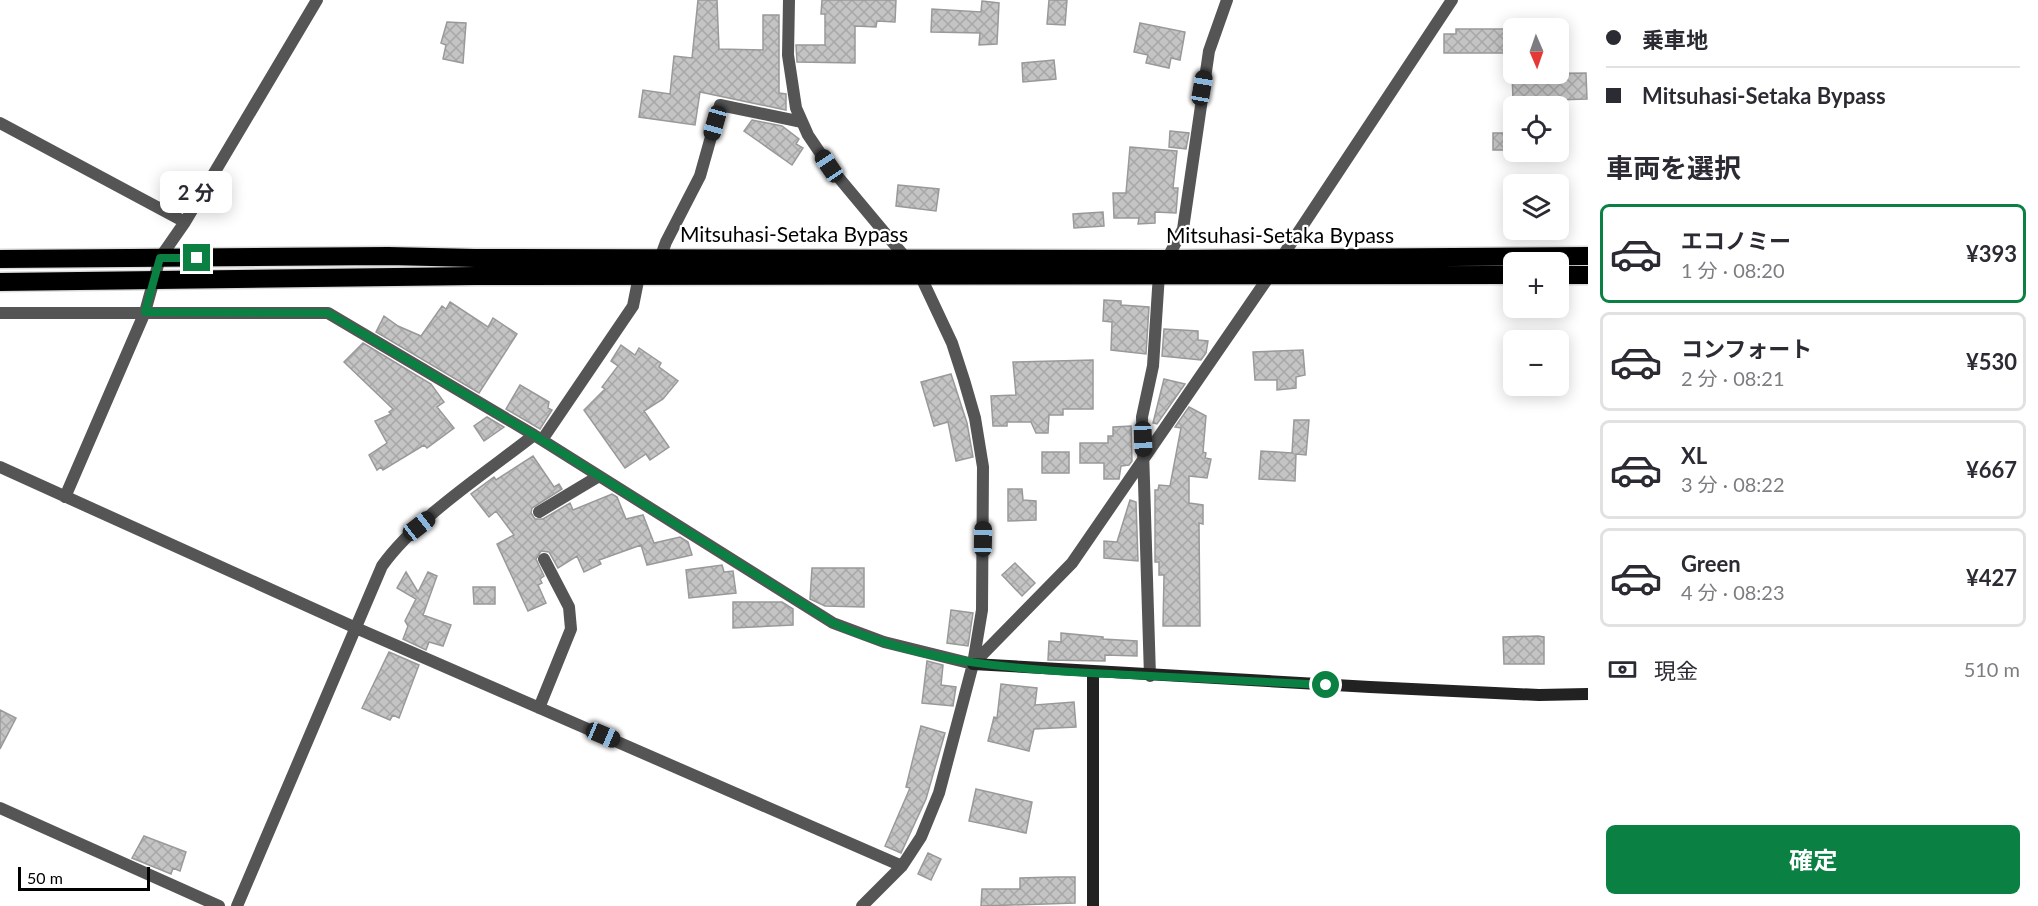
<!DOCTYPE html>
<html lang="ja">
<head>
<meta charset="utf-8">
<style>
  :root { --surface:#fff; --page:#f7f7f7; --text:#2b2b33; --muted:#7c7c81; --line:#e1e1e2; --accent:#0b8043 }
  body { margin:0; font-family:Lato,"Noto Sans JP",sans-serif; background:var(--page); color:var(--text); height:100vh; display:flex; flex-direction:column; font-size:22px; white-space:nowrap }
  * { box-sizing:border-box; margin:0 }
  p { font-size:20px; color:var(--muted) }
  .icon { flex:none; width:33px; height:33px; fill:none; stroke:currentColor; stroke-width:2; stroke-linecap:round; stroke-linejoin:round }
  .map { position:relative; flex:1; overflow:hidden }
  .details { display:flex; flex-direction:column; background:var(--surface); width:450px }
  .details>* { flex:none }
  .hud { display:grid; align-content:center; height:132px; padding:0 18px; background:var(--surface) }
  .needle { width:39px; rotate:178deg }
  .controls { position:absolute; left:1503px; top:18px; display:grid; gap:12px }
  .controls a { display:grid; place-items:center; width:66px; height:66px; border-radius:9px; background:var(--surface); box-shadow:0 3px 15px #0003; font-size:30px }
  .scale { position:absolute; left:18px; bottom:15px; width:132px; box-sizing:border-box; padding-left:6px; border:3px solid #000; border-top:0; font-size:16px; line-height:21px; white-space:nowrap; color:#000; -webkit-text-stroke:4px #fff; paint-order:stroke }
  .end { position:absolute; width:27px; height:27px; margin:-14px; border:8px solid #0b8043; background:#fff; box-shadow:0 0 0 3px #fff }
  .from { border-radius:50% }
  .bubble { position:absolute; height:42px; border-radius:9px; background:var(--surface); box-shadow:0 3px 15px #0003; font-size:20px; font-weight:700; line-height:42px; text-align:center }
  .car { position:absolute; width:18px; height:36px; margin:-18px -9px; border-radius:8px; box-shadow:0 0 4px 2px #0007; background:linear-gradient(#222 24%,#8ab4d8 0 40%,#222 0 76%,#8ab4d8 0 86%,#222 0) }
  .hud b { display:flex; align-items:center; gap:21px; height:57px; font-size:22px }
  .hud b+b { border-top:2px solid var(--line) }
  .hud i { width:15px; height:15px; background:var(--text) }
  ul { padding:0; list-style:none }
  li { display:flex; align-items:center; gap:18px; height:99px; margin:0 12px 9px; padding:0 6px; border:3px solid var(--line); border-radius:9px }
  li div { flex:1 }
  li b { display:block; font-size:22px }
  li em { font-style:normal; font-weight:700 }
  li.on { border-color:var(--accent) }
  li>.icon { width:54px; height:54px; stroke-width:1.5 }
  h2 { padding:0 18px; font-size:27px; line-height:72px }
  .pay { display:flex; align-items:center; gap:15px; height:66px; padding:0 18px; font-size:22px }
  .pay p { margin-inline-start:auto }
  .action { display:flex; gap:12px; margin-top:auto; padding:12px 18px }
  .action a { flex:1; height:69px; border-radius:9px; background:var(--accent); color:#fff; font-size:24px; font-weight:700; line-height:69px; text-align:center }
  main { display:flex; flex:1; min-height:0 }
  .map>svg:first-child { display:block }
  .building { fill:url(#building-cross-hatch); stroke:#999; stroke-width:1.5 }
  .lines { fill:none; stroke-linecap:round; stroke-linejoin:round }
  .highway-casing { stroke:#dbdbdb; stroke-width:21 }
  .street { stroke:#555; stroke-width:12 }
  .secondary { stroke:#222; stroke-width:12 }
  .highway { stroke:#000; stroke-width:18 }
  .route { stroke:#0b8043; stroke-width:8 }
  .labels { text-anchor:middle; stroke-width:4.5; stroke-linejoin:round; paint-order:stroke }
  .street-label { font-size:21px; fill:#000; stroke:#fff }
</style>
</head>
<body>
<main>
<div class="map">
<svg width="1588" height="906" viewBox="0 0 1588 906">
  <defs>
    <pattern id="building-cross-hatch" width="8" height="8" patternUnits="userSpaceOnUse" patternTransform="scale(1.5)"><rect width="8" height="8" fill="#c4c4c4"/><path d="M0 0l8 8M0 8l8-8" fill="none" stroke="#a7a7a7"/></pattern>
  </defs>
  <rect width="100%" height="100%" fill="#fff"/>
  <path class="building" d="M698 0H717L719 49 763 50V15H779V93L786 94V110L700 92 695 125 639 117 643 90 670 94 674 56 692 58Z
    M822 0H896L895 22 877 21 876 27 855 26V63L797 62 796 45H825V14H821Z
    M1049 0H1067L1065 25 1047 24Z
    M982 1 999 3 997 44 979 45 980 33 931 32 932 9 981 12Z
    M447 22 466 23 463 63 443 59 446 45 441 43Z
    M1140 23 1185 32 1180 60 1171 58 1169 68 1146 63 1148 55 1134 52Z
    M1456 29H1505V53H1444V34H1456Z
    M1054 60 1056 79 1023 82 1022 63Z
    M1586 73 1587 99 1520 101V98L1513 99 1512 74Z
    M752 120 782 126 799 139 796 144 803 148 792 165 744 131Z
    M1170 131 1189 133 1186 149 1169 147Z
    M1493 133H1514V150H1493Z
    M1130 147 1177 151 1173 188H1178L1176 213 1155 212V223L1138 224 1139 218H1114L1113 193H1126Z
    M898 185 939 189 936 211 896 206Z
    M1103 212 1104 226 1074 228 1073 214Z
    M1104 300 1121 301V305L1149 307 1146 354 1111 350 1112 322 1103 321Z
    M450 302 488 327 493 318 517 334 479 393 376 332 384 316 398 326 421 336 442 306 446 309Z
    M1164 329 1198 331V340L1208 341 1206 353 1201 360 1162 356Z
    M363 343 431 384 444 402 437 407 454 428 427 448 424 445 383 470 381 467 377 470 369 455 387 443 375 421 391 414 389 412 393 409 344 362Z
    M621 345 635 355 639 348 661 363 659 367 678 381 663 399 644 411 669 447 650 460 646 454 625 468 584 410 605 389 602 387 618 366 611 361Z
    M1303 350 1305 375 1296 377V388L1277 390V380H1255L1253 352Z
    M1093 360V409H1063V415H1049L1048 433H1036L1031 422H1007V426H993L991 396 1016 395 1013 362Z
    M951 374 967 423 973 457 956 461 948 422 934 426 921 382Z
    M1164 379 1185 384 1157 424 1153 423Z
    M520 385 549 402 548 408 552 410 540 429 506 409Z
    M1189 407 1206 416 1203 452 1206 453 1205 458 1211 459 1207 478 1189 476V503L1203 505V524L1199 523 1200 626H1163L1164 575H1159V562H1155V490H1158L1159 485 1170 486 1181 428 1175 427Z
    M487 417 504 427 484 441 474 426Z
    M1294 420H1309L1306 455 1296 454 1295 481 1259 479 1261 451 1292 453Z
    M1131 426 1132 461 1129 465 1121 466 1119 479H1104V463H1080V443H1108V436H1113V427Z
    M1042 452H1069V473H1042Z
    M533 456 554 487 559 484 562 489 532 508 531 513 535 519H543L570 503 573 510 612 494 617 497 626 519 643 515 654 543 680 537 688 542 692 555 647 565 641 545 599 560 601 564 584 572 577 556 558 568 549 552 541 551 536 559 544 576 540 579 542 583 538 585 546 603 528 611 497 544 514 535 496 511 489 517 471 494 494 477 496 480Z
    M1008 489H1022L1023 500 1036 501V520L1008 521Z
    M1130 500 1136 502 1138 561 1104 558V541L1117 542Z
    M1015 563 1035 583 1022 596 1002 575Z
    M722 565 724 572 733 571 736 593 689 598 686 570Z
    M812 568H864V607L825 606 810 599Z
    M406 572 418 592 428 572 437 576 423 615 451 625 443 646 429 642 426 650 403 639 408 626 405 621 416 599 397 588Z
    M473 587H495V604H474Z
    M733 602H782L793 609V625L733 628Z
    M951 610 973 613 968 646 947 643Z
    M1061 633 1103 637V639L1137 641V656L1105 655V661L1048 660 1049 641 1061 642Z
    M1538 636 1544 637V664H1504L1503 637Z
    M389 652 419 665 399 718 393 715 390 720 362 708Z
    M927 661 943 665 941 685 956 687 953 706 922 703Z
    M1001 684 1037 688 1035 705 1074 702 1076 727 1034 729 1029 751 988 741 994 717 997 718Z
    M0 710 16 718 0 749Z
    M921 726 945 733 926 799 901 853 885 846 910 788 906 787Z
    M976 789 1032 802 1026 833 969 821Z
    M144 836 186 852 180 871 173 868 171 874 132 858Z
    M928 853 941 859 931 880 918 874Z
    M1057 877H1075V903L981 906 982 889H1020V878Z"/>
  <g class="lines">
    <g class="highway-casing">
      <path id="highway" d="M0 259 388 256 475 258 1167 259 1588 256
        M1558 275H1588
        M0 282 475 276 1514 275"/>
    </g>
    <path class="street" d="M789 0 788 55 796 108 808 135 829 166 920 275 952 343 964 380 975 418 983 467 982 610 973 664 939 793 921 837 902 866 862 906
      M0 123 185 222
      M658 264 666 242 700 176 720 105 802 122
      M0 313H328L534 435 833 623 884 642 973 664
      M542 440 633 306 639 276
      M0 467 356 628 902 866
      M65 497 145 312 160 258 185 222 317 0
      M539 512 599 476
      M973 664 1072 563 1270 275 1452 0
      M1150 676 1142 417 1153 366 1159 274 1183 229 1209 51 1227 0
      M539 708 571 629 569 607 544 559
      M0 808 219 906
      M237 906 382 566C416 518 487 472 534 435"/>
    <path class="secondary" d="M973 664 1370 687 1539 695 1588 694
      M1093 906V673"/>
    <use href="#highway" class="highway"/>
  </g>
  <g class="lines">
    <path class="route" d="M197 258H160L145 312 328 313 534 435 833 623C928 666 1028 670 1131 675 1196 678 1261 682 1326 685"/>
  </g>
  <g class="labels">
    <g class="street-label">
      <text x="794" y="242">Mitsuhasi-Setaka Bypass</text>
      <text x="1280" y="243">Mitsuhasi-Setaka Bypass</text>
    </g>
  </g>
</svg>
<div class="controls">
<a><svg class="needle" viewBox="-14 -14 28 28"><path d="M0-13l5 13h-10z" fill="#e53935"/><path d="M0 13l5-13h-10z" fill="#7c7c81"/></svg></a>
<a><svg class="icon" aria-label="locate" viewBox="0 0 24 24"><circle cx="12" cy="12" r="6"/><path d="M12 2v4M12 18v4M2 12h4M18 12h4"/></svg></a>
<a><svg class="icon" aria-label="layers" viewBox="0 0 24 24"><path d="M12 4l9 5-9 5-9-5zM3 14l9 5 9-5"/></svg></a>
<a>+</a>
<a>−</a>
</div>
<div class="scale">50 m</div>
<i class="end from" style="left:1326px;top:685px"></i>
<i class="end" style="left:197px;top:258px"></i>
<div class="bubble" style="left:160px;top:171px;width:72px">2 分</div>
<i class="car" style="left:1202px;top:88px;rotate:10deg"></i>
<i class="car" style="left:715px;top:123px;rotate:196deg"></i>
<i class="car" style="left:829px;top:166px;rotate:326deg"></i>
<i class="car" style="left:1143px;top:439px;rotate:178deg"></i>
<i class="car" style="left:419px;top:526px;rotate:52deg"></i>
<i class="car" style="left:983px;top:539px;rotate:1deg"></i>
<i class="car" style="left:603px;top:735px;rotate:113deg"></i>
</div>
<section class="details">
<div class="hud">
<b><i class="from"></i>乗車地</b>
<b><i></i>Mitsuhasi-Setaka Bypass</b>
</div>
<h2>車両を選択</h2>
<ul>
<li class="on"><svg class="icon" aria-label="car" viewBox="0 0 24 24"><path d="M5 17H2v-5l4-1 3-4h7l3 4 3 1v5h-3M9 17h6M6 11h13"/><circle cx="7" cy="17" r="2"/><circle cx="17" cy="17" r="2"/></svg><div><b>エコノミー</b><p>1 分 · 08:20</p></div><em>¥393</em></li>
<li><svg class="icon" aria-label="car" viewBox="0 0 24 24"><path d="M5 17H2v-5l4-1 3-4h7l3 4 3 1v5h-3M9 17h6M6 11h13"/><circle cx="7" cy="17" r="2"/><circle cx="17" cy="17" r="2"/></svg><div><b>コンフォート</b><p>2 分 · 08:21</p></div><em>¥530</em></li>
<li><svg class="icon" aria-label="car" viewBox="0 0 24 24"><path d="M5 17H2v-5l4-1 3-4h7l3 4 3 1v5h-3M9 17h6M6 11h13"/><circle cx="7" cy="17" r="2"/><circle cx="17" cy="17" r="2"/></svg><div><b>XL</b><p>3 分 · 08:22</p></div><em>¥667</em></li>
<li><svg class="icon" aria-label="car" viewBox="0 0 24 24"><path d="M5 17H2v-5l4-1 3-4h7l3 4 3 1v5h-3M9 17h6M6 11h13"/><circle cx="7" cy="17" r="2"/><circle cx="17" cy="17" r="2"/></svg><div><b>Green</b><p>4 分 · 08:23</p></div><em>¥427</em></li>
</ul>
<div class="pay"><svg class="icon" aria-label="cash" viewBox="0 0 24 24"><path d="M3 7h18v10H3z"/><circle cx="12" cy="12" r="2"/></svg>現金<p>510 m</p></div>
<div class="action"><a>確定</a></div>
</section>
</main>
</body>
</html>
